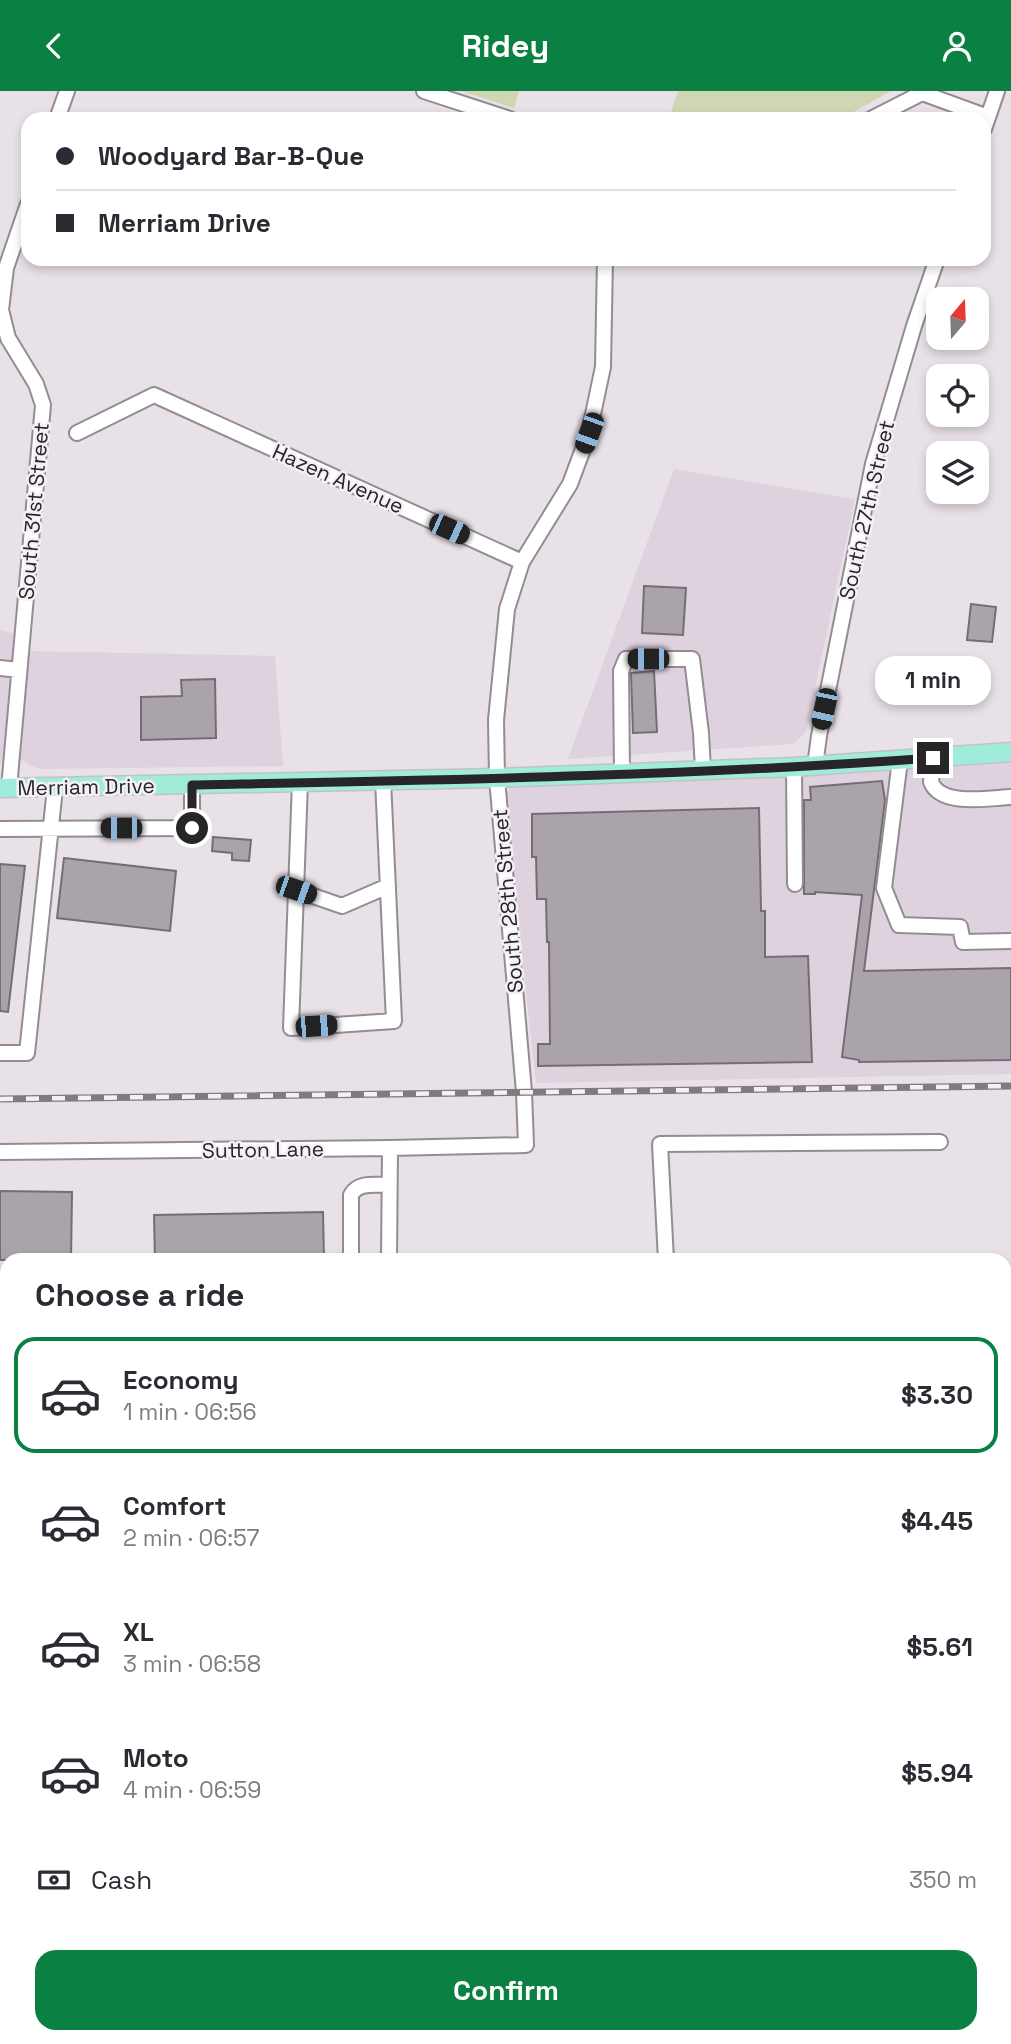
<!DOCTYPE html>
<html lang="en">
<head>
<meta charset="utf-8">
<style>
  :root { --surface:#fff; --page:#f7f7f7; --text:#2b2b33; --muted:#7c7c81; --line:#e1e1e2; --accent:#0b8043 }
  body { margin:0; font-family:"Space Grotesk",sans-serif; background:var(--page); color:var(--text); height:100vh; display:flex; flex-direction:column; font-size:26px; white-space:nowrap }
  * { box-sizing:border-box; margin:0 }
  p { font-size:23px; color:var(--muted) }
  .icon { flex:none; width:38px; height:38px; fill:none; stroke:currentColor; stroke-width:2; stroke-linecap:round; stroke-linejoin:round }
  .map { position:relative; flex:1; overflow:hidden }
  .details { position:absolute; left:0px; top:1162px; width:1012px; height:791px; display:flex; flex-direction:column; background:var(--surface); border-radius:21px 21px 0 0; box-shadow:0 4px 10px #0003 }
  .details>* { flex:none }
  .guide { position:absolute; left:21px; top:21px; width:970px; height:154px; border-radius:21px; box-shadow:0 4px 10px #0003; display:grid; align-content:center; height:154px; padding:0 35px; background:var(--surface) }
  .needle { width:46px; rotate:19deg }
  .buttons { position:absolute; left:926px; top:196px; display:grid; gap:14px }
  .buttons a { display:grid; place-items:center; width:63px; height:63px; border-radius:14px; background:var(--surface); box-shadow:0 4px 10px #0003; font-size:35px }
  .end { position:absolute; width:32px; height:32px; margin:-16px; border:9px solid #272527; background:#fff; box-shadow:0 0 0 4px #fff }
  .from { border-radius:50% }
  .bubble { position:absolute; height:49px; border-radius:21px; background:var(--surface); box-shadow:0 4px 10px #0003; font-size:23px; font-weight:700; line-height:49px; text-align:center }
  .car { position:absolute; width:21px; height:42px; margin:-21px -10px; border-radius:9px; box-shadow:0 0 5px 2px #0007; background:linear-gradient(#222 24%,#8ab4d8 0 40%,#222 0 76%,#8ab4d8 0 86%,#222 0) }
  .guide b { display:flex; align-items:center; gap:24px; height:66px; font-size:26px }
  .guide b+b { border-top:2px solid var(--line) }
  .guide i { width:18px; height:18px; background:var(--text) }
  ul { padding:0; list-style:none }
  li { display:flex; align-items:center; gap:21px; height:116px; margin:0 14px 10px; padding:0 21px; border:4px solid transparent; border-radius:21px }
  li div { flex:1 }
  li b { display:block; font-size:26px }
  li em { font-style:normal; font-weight:700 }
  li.active { border-color:var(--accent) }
  li>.icon { width:63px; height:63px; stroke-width:1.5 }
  h2 { padding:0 35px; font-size:32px; line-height:84px }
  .pay { display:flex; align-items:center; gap:18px; height:77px; padding:0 35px; font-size:26px }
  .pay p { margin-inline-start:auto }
  .button { display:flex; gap:14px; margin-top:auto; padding:14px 35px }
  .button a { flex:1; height:80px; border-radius:21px; background:var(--accent); color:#fff; font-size:28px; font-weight:700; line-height:80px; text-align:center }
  header { display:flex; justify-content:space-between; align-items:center; height:91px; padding:0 35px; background:var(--accent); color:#fff; font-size:32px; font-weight:700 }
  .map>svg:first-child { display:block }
  .built { fill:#ded2df }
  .green { fill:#d0d6b4 }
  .building { fill:#aaa4aa; stroke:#746e74; stroke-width:2 }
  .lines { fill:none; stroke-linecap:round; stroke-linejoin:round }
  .minor-casing { stroke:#938d93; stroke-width:18 }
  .major-casing { stroke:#c3c2c3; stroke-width:21 }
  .highway-casing { stroke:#c3c2c3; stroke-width:24 }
  .minor { stroke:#fff; stroke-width:14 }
  .major { stroke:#a0ecdb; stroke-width:18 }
  .highway { stroke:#61dfc3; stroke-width:21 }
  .rail-casing { stroke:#7f7b7f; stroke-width:7 }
  .rail { stroke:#f5eff6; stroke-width:4.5; stroke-dasharray:13; stroke-linecap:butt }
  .route { stroke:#272527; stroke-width:9 }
  .labels { text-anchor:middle; stroke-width:5; stroke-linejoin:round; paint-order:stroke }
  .street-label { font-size:21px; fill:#272527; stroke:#f5eff6 }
</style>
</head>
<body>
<header><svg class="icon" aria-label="back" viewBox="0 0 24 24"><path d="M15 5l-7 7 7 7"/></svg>Ridey<svg class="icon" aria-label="person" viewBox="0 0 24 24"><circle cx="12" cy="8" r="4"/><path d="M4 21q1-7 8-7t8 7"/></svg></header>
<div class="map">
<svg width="1011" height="1953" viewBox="0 0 1011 1953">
  <rect width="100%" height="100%" fill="#e8e1e8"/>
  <path class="built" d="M674 378 855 408 806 640 798 649 792 653 568 668Z
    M0 539 16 543 5 664 0 674Z
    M26 560 275 565 283 675 40 678 31 675 20 668 19 662Z
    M1011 665V983L536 992 505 710 506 702 510 697 518 693Z"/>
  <path class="green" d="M461 0H519L514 17Z
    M678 0H891L841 28H669Z
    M1004 1417H1011V1501L1005 1500Z"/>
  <path class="building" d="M644 495 686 497 683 544 642 542Z
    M971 513 996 516 992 551 967 549Z
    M654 580 657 641 633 642 631 582Z
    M215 588 216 647 141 649V606L182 605 181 589Z
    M882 690 885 709 864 880 1011 877V969L859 971V969L842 966 862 804 815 801V803H804V709H811L810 696Z
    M759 717 761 820H765V866L808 865 812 971 538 975V953H550L549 851H547L546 808H537L536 766H532V723Z
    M213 746 251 749 249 770 232 769V762L212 760Z
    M64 767 176 780 170 840 57 827Z
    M0 773 25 775 8 921 0 920Z
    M0 1100 72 1101 71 1169H0Z
    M323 1121 324 1169H155L154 1124Z"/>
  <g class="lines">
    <g class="minor-casing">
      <path id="minor" d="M424 0 510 28
        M922 2 988 26
        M57 28 67 0
        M871 28 922 2
        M984 38 997 0
        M77 342 154 304 522 471
        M0 577 19 579
        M933 666 931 691C941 716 989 707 1011 706
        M900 669 884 797 899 834 960 836 963 851 1011 850
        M815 675 819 645 873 373 914 235 937 168
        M794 676 795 793
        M622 682 621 580 626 568H692L701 642 703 679
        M300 691 291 937 394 930 383 689
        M9 697 43 314 36 293 8 247 1 219 6 177 28 113
        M0 738 192 737V693
        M296 799 342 815 388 795
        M0 962H27L55 697
        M0 1061 390 1057 526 1054 524 1001 497 687 496 629 507 518 522 471 570 393 589 342 603 276 605 168
        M351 1169V1104C358 1091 374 1094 388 1094
        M389 1169 390 1057
        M666 1169 660 1053 940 1051
        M0 1202H7
        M1004 1222 1011 1220
        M0 1245H7
        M0 1273H7
        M0 1563H7
        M1004 1612H1011
        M0 1660 7 1661
        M0 1698 7 1699
        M0 1751 7 1753
        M0 1815H7
        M0 1869 7 1870
        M0 1927 7 1928
        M1004 1927 1011 1921
        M497 1946 516 1953
        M546 1953 548 1946
        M868 1953 875 1946
        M973 1953 982 1946"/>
    </g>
    <g class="major-casing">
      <path id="major" d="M0 697 497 687 794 676 1011 661"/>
    </g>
    <g class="highway-casing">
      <path id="highway" d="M1004 1288 1011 1286
        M1004 1337H1011
        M0 1349H7
        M1004 1365 1011 1364
        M0 1375H7
        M1004 1403H1011"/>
    </g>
    <use href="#minor" class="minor"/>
    <use href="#major" class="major"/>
    <use href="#highway" class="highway"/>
    <g class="rail-casing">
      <path id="rail" d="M0 1008 1011 995"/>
    </g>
    <use href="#rail" class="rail"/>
  </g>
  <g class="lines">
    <path class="route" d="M192 737V694C439 689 686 685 933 667"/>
  </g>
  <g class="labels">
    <g class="street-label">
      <text transform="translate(338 388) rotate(24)" y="7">Hazen Avenue</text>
      <text transform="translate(867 419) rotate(-77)" y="7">South 27th Street</text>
      <text transform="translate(34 420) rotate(-85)" y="7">South 31st Street</text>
      <text transform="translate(86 696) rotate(-1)" y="7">Merriam Drive</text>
      <text transform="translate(508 810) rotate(-95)" y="7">South 28th Street</text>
      <text transform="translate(263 1059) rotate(-1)" y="7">Sutton Lane</text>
    </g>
  </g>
</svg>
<div class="buttons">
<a><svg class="needle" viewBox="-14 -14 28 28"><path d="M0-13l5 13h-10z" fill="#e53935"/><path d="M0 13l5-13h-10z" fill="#7c7c81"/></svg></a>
<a><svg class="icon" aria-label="locate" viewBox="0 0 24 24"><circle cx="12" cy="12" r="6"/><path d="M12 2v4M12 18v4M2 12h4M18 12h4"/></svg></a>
<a><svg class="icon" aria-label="layers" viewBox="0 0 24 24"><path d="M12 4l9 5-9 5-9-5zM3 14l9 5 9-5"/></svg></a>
</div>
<i class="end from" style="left:192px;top:737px"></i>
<i class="end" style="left:933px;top:667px"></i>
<div class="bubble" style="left:875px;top:565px;width:116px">1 min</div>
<i class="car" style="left:589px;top:342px;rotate:200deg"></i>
<i class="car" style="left:449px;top:438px;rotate:114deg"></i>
<i class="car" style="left:648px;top:568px;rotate:270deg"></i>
<i class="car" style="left:824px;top:618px;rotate:192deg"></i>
<i class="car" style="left:121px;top:737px;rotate:270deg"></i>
<i class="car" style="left:296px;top:799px;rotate:109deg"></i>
<i class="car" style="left:316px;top:935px;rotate:86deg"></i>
<div class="guide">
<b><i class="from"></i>Woodyard Bar-B-Que</b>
<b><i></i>Merriam Drive</b>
</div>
<section class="details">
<h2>Choose a ride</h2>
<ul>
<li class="active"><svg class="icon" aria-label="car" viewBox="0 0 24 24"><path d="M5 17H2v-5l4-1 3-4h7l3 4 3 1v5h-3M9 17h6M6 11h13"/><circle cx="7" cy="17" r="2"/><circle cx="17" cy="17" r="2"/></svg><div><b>Economy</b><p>1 min · 06:56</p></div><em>$3.30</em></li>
<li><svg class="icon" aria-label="car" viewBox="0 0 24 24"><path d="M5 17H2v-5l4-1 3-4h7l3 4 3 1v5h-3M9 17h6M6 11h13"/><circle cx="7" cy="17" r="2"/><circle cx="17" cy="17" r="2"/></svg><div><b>Comfort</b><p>2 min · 06:57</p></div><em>$4.45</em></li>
<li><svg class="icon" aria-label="car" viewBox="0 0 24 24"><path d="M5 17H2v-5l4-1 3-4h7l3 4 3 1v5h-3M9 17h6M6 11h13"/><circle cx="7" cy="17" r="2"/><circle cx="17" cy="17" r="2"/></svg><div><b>XL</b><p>3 min · 06:58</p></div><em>$5.61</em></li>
<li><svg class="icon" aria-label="car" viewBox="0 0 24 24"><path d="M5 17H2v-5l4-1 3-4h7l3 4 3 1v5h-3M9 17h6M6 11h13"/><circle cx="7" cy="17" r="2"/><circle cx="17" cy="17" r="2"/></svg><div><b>Moto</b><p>4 min · 06:59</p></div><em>$5.94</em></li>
</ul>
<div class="pay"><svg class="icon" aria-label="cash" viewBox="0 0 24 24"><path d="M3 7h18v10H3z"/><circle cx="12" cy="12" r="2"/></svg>Cash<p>350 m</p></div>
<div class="button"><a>Confirm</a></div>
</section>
</div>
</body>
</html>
